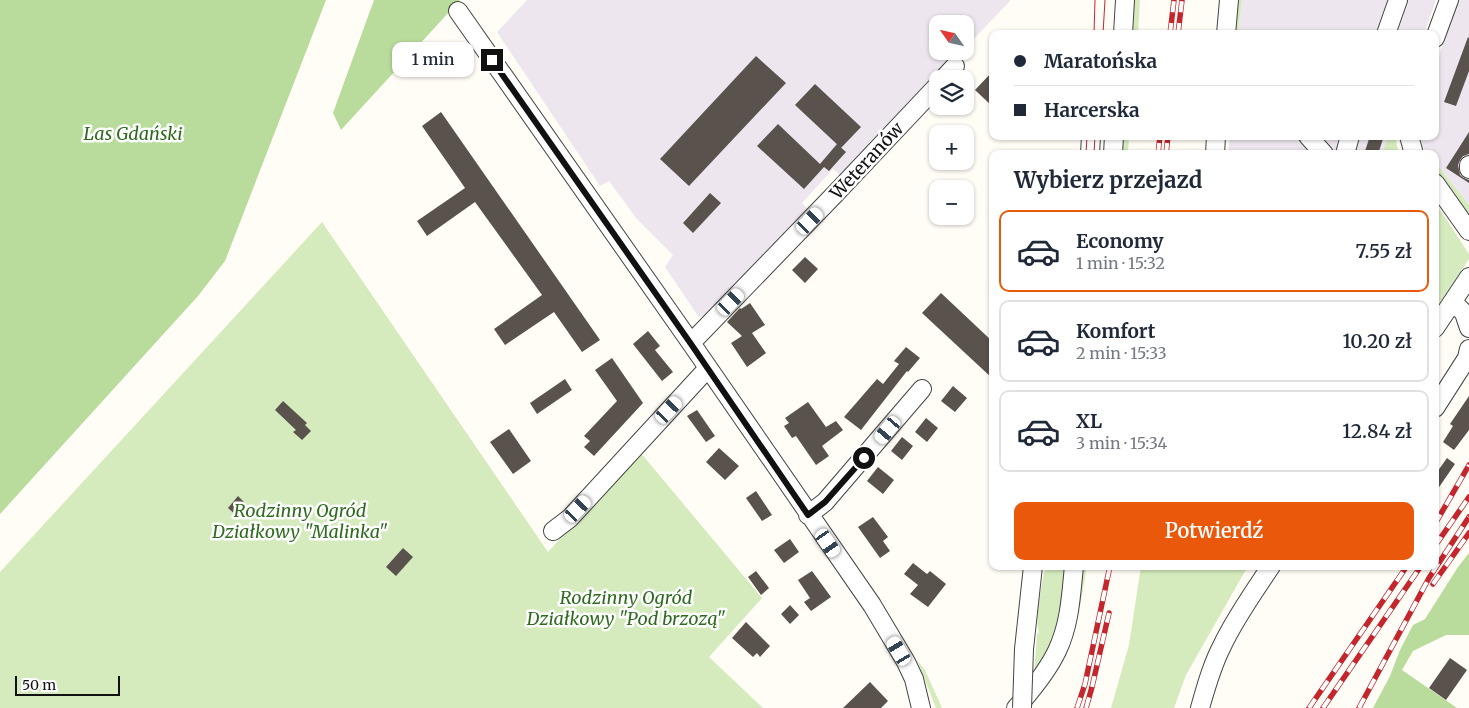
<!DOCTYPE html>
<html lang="pl">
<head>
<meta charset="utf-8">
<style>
  :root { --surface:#fff; --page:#f2f2f3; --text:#1f2937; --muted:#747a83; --line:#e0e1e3; --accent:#ea580c }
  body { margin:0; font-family:Merriweather,serif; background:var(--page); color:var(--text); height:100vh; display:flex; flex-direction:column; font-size:19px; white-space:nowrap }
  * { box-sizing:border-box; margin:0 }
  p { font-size:16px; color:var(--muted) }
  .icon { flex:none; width:28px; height:28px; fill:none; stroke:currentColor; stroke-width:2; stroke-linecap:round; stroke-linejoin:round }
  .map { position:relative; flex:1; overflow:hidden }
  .drawer { position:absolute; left:989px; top:150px; width:450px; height:420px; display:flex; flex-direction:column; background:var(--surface); border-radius:10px; box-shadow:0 1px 4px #0004 }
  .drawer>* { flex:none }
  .hud { position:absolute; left:989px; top:30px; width:450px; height:110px; border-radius:10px; box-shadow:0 1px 4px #0004; display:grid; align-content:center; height:110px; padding:0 25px; background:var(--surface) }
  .needle { width:32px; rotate:304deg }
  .fabs { position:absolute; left:929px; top:15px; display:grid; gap:10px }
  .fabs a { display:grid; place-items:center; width:45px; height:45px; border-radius:10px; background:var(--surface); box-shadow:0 1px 4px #0004; font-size:25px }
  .scale { position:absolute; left:15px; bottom:12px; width:105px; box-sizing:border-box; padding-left:5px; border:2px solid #111; border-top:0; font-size:14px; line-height:18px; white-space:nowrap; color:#111; -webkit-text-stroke:4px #fff; paint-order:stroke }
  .end { position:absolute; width:22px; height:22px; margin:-11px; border:6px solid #111; background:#fff; box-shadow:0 0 0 2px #fff }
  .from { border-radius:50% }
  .bubble { position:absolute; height:35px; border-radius:10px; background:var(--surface); box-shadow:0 1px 4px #0004; font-size:16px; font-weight:600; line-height:35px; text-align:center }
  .car { position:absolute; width:15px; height:30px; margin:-15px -8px; border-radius:6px; box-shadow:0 0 4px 1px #0007; background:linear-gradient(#fff 24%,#345 0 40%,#fff 0 76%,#345 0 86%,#fff 0) }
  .hud b { display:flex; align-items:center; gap:18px; height:48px; font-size:19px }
  .hud b+b { border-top:1px solid var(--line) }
  .hud i { width:12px; height:12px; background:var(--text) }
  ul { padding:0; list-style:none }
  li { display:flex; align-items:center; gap:15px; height:82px; margin:0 10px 8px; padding:0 15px; border:2px solid var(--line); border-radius:10px }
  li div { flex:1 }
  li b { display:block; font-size:19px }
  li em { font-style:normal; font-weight:600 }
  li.active { border-color:var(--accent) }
  li>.icon { width:45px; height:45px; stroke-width:1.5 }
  h2 { padding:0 25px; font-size:22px; line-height:60px }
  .action { display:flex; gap:10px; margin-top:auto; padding:10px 25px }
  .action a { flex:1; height:58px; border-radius:10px; background:var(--accent); color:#fff; font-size:20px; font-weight:600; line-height:58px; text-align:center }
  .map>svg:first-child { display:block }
  .industrial { fill:#eee6ef }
  .green { fill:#d5ebbd }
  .forest { fill:#b9dc9c }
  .building { fill:#5a524d }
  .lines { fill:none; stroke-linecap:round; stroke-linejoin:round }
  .minor-casing { stroke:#444; stroke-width:20 }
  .minor { stroke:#fff; stroke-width:18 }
  .tram { stroke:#c4262e; stroke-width:1 }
  .rail-casing { stroke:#c4262e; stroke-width:5.5 }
  .rail { stroke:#fff; stroke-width:4; stroke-dasharray:11; stroke-linecap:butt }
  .minor-bridge-casing { stroke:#444; stroke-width:20; stroke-linecap:butt }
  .minor-bridge { stroke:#fff; stroke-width:18 }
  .route { stroke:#111; stroke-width:6 }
  .labels { text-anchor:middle; stroke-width:5; stroke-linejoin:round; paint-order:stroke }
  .park-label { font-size:18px; font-style:italic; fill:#2f6b1f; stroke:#fff }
  .street-label { font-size:18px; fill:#111; stroke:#fff }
</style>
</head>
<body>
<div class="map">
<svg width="1469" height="708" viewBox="0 0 1469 708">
  <rect width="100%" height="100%" fill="#fffdf5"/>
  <path class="industrial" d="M527 0H1011L965 48V24H938V51H962L843 178 833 169 802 203 809 211 711 317 698 316 665 267 673 255 637 219 609 181 600 186 497 32Z
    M1242 0H1436L1424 34H1238Z
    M1458 0H1469V205L1435 162V154H1428L1418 140V136H1435V68Z
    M1230 136H1388L1382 154H1228Z"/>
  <path class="green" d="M1133 0H1140L1138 34H1131Z
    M1237 0H1242L1238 34H1234Z
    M1123 136H1129L1128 154H1121Z
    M1388 136H1395L1398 150 1401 154H1382Z
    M1435 162 1469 205V227L1435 175Z
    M1435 202 1469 254V259L1435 309Z
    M322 222 548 552 640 452 762 598 709 657 763 708H0V572Z
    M1044 566H1066C1061 611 1059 635 1034 674L1037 634 1039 632C1034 620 1042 587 1044 572L1046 570Z
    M1081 566H1087L1080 607H1078Z
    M1141 566H1248L1186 675 1174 708H1111L1129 645Z
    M917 660 925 670 942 708H936Z"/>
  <path class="forest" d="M0 0H326L225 261 198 296 0 514Z
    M374 0H460L341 130 333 113Z
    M1469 553V635H1446L1413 651 1402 670 1457 708H1373L1390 676 1400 650 1413 625 1425 619 1458 567Z"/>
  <path class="building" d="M1468 37 1469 38V71L1456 106 1444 102Z
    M756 56 786 83 689 186 660 159Z
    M992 72V106L975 90Z
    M815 84 861 127 841 148 795 105Z
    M441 112 600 340 582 352 554 312 505 345 494 329 542 295 475 202 427 236 417 221 465 188 422 126Z
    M778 124 820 164 837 144 846 152 829 171 824 167 804 189 757 146Z
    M1469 132V154L1463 156 1460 160 1458 165 1460 175 1464 178 1469 180V183L1446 168Z
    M1370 136H1384L1378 154H1364Z
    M710 193 721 203 693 233 683 223Z
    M805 257 818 269 805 283 792 270Z
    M941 293 992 341V378L922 313Z
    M750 303 765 325 752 333 766 353 747 367 731 343 742 336 727 322 740 308 741 309Z
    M648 331 660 346 655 350 673 372 662 381 633 344Z
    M906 347 920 358 908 372 907 371 861 430 844 417 877 379 883 384 899 364 894 361Z
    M612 358 643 403 594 456 584 447 590 441 584 436 617 401 595 370Z
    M565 379 572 390 537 414 530 403Z
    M953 386 967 398 955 412 941 401Z
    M1469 396V430L1454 450 1443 442 1453 426 1450 424Z
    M283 401 307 423 305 425 311 431 302 440 293 432 296 430 275 410Z
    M808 402 826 427 836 421 843 430 822 446 829 456 816 465 796 436 792 438 784 426 789 423 785 418Z
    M697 410 715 436 706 442 687 416Z
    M926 418 938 428 927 442 915 432Z
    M509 429 531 461 513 474 490 442Z
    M902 437 913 446 902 460 891 451Z
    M719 448 739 466 725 480 706 462Z
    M1447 458 1455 464 1435 493V475Z
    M878 467 894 480 883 494 867 481Z
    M756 491 772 515 762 521 746 498Z
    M238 496 247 505 237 516 228 508Z
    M873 517 888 537 883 541 890 551 880 558 858 527Z
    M790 539 799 552 784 563 774 550Z
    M403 548 413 557 396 576 386 567Z
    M913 563 927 574 930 571 946 584 928 607 910 594 918 585 904 574Z
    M756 571 769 588 761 595 748 577Z
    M812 571 831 597 811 611 804 602 810 598 798 580Z
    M790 605 799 615 790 624 781 614Z
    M746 622 770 646 760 657 757 653 753 657 732 638Z
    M1450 658 1467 670 1446 700 1429 688Z
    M870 682 888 701 881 708H843Z"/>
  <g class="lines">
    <g class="minor-casing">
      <path id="minor" d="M458 11 691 343 872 605 906 662 914 679 921 708
        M1123 34 1125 0
        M1226 34 1229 0
        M1386 34 1398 0
        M1435 38 1449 0
        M943 79 955 66
        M1308 136 1324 154
        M1409 136 1414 154
        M1090 154 1091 136
        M1113 154 1114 136
        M1215 154 1216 136
        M1345 154 1350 136
        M1469 165V169
        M1435 183 1469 231
        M1453 302 1464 313 1469 328
        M1435 328 1469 277
        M691 343 836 193 938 85
        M1435 408 1467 358 1469 349
        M808 515 825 502 922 389
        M553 531 570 518 708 368
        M1016 708C1032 690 1047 672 1057 651 1070 624 1071 595 1074 566
        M1200 708C1206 687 1212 665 1222 646 1235 618 1254 592 1271 566"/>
    </g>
    <use href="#minor" class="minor"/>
    <path class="tram" d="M1094 34 1095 0
      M1103 34 1105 0
      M1086 154 1087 136
      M1094 154 1095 136
      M1018 708 1020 649 1029 566
      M1026 708 1028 649 1037 566"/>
    <g class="rail-casing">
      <path id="rail" d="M1170 34 1174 0
        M1178 34 1182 0
        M1158 154 1160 136
        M1166 154 1168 136
        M1435 524 1469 465
        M1435 546 1469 497
        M1433 584 1469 533
        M1077 708 1085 684 1110 566
        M1086 708 1092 687 1109 613
        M1309 708 1407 566
        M1323 708 1421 566
        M1359 708 1429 578 1469 517"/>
    </g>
    <use href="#rail" class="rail"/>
    <g class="minor-bridge-casing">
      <path id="minor-bridge" d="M1022 708 1024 649 1033 566"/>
    </g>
    <use href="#minor-bridge" class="minor-bridge"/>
  </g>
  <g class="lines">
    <path class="route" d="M492 60 691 344 808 515 825 502 864 458"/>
  </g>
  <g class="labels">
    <g class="park-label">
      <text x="133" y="140">Las Gdański</text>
      <text x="300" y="517">Rodzinny Ogród<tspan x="300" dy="21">Działkowy "Malinka"</tspan></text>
      <text x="626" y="604">Rodzinny Ogród<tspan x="626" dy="21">Działkowy "Pod brzozą"</tspan></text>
    </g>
    <g class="street-label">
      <text transform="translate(867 161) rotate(-47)" y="6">Weteranów</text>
    </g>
  </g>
</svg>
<div class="fabs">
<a><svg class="needle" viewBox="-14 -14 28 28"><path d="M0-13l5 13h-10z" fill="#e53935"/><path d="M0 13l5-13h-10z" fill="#747a83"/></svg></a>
<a><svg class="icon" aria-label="layers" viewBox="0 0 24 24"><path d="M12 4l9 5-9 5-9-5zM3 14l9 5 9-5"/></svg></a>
<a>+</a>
<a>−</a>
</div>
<div class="scale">50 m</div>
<i class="end from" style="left:864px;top:458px"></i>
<i class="end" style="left:492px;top:60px"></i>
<div class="bubble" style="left:392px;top:42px;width:82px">1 min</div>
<i class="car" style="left:810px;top:221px;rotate:44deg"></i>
<i class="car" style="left:731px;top:302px;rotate:44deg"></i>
<i class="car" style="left:669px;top:410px;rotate:43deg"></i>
<i class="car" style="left:888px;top:430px;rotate:220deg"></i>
<i class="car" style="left:578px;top:509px;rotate:43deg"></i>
<i class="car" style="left:828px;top:543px;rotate:145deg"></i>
<i class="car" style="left:899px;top:651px;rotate:329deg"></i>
<div class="hud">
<b><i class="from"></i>Maratońska</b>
<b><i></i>Harcerska</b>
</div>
<section class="drawer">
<h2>Wybierz przejazd</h2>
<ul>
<li class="active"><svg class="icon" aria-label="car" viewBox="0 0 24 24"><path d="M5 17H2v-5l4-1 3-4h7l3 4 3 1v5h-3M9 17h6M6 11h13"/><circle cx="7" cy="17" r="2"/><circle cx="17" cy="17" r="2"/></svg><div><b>Economy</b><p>1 min · 15:32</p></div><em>7.55 zł</em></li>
<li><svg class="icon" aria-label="car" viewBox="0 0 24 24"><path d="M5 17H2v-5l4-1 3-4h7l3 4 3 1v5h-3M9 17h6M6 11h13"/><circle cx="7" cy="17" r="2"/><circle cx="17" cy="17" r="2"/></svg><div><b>Komfort</b><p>2 min · 15:33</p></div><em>10.20 zł</em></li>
<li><svg class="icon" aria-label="car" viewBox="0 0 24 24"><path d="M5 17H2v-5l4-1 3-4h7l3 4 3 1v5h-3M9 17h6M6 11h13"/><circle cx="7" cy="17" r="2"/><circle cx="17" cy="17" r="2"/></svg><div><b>XL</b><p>3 min · 15:34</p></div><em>12.84 zł</em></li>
</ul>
<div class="action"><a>Potwierdź</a></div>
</section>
</div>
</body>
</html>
